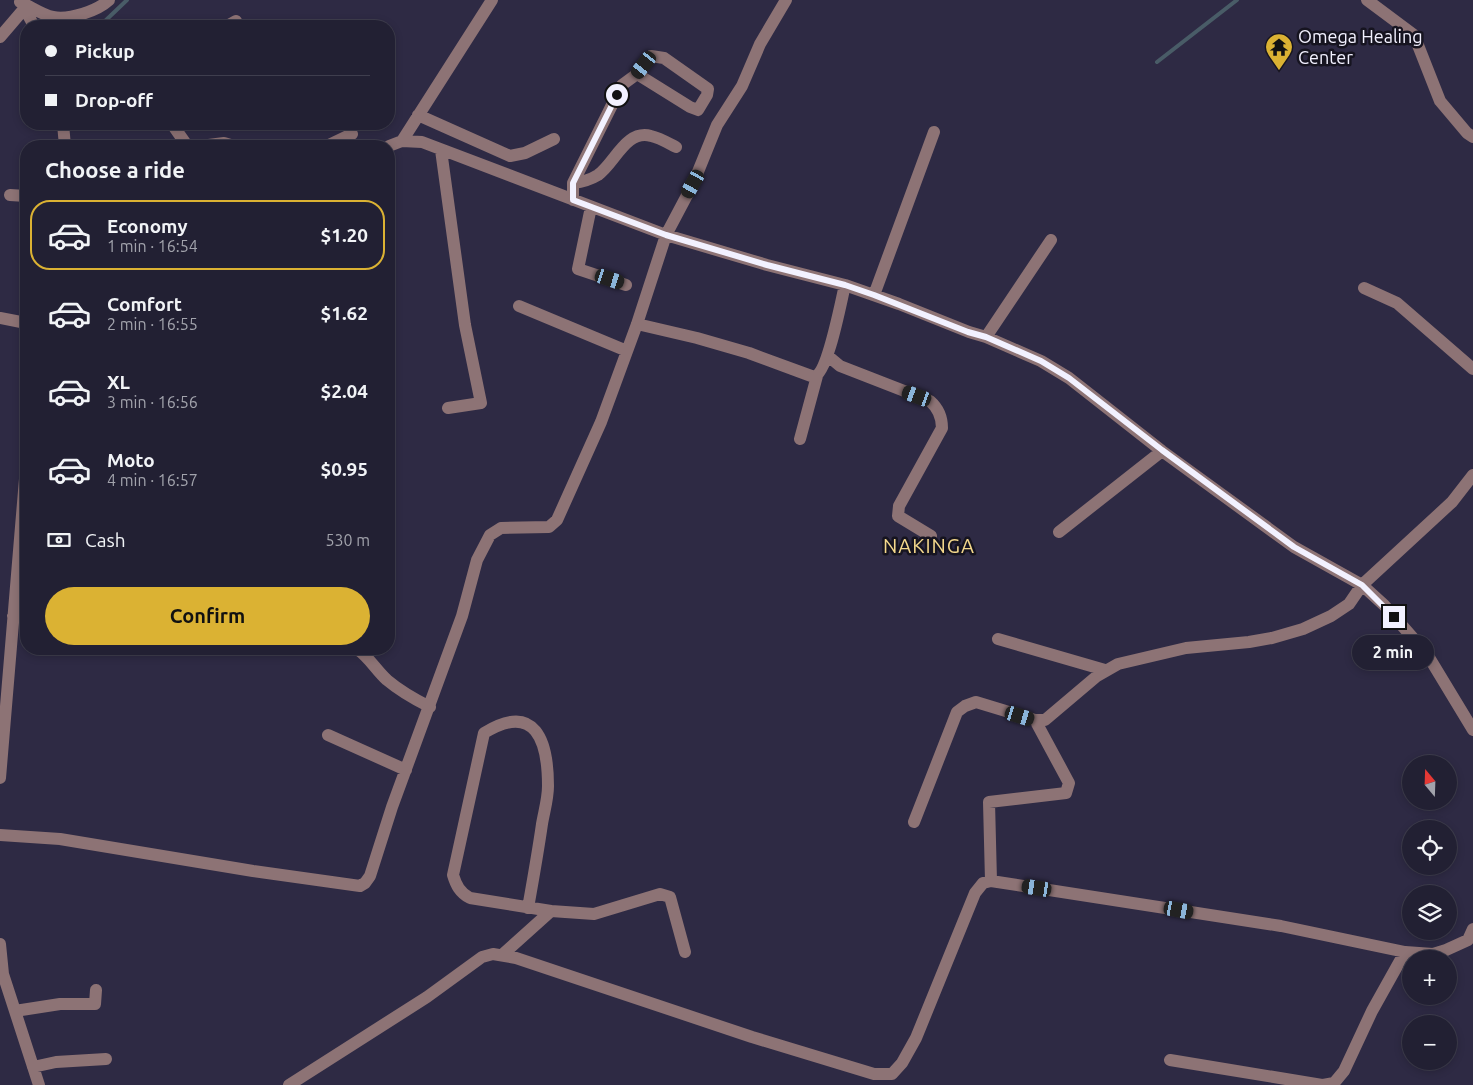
<!DOCTYPE html>
<html lang="en">
<head>
<meta charset="utf-8">
<style>
  :root { --surface:#222033; --page:#2e2d3f; --text:#f1f3f6; --muted:#a2a3ac; --line:#3f3e4e; --accent:#dbb233 }
  body { margin:0; font-family:Ubuntu,sans-serif; background:var(--page); color:var(--text); height:100vh; display:flex; flex-direction:column; font-size:19px; white-space:nowrap }
  * { box-sizing:border-box; margin:0 }
  p { font-size:16px; color:var(--muted) }
  .icon { flex:none; width:28px; height:28px; fill:none; stroke:currentColor; stroke-width:2; stroke-linecap:round; stroke-linejoin:round }
  .map { position:relative; flex:1; overflow:hidden }
  .side { position:absolute; left:20px; top:140px; width:375px; height:515px; display:flex; flex-direction:column; background:var(--surface); border-radius:20px; box-shadow:0 2px 8px #0003,0 0 0 1px var(--line) }
  .side>* { flex:none }
  .banner { position:absolute; left:20px; top:20px; width:375px; height:110px; border-radius:20px; box-shadow:0 2px 8px #0003,0 0 0 1px var(--line); display:grid; align-content:center; height:110px; padding:0 25px; background:var(--surface) }
  .needle { width:32px; rotate:341deg }
  .buttons { position:absolute; left:1402px; top:755px; display:grid; gap:10px }
  .buttons a { display:grid; place-items:center; width:55px; height:55px; border-radius:50%; background:var(--surface); box-shadow:0 2px 8px #0003,0 0 0 1px var(--line); font-size:25px }
  .end { position:absolute; width:22px; height:22px; margin:-11px; border:6px solid #f2f1ff; background:#111; box-shadow:0 0 0 2px #111 }
  .from { border-radius:50% }
  .bubble { position:absolute; height:35px; border-radius:18px; background:var(--surface); box-shadow:0 2px 8px #0003,0 0 0 1px var(--line); font-size:16px; font-weight:700; line-height:35px; text-align:center }
  .car { position:absolute; width:15px; height:30px; margin:-15px -8px; border-radius:6px; box-shadow:0 0 4px 1px #0007; background:linear-gradient(#222 24%,#8ab4d8 0 40%,#222 0 76%,#8ab4d8 0 86%,#222 0) }
  .banner b { display:flex; align-items:center; gap:18px; height:48px; font-size:19px }
  .banner b+b { border-top:1px solid var(--line) }
  .banner i { width:12px; height:12px; background:var(--text) }
  ul { padding:0; list-style:none }
  li { display:flex; align-items:center; gap:15px; height:70px; margin:0 10px 8px; padding:0 15px; border:2px solid transparent; border-radius:20px }
  li div { flex:1 }
  li b { display:block; font-size:19px }
  li em { font-style:normal; font-weight:700 }
  li.on { border-color:var(--accent) }
  li>.icon { width:45px; height:45px; stroke-width:1.5 }
  h2 { padding:0 25px; font-size:22px; line-height:60px }
  .pay { display:flex; align-items:center; gap:12px; height:55px; padding:0 25px; font-size:19px }
  .pay p { margin-inline-start:auto }
  .action { display:flex; gap:10px; margin-top:auto; padding:10px 25px }
  .action a { flex:1; height:58px; border-radius:30px; background:var(--accent); color:#111; font-size:20px; font-weight:700; line-height:58px; text-align:center }
  .map>svg:first-child { display:block }
  .lines { fill:none; stroke-linecap:round; stroke-linejoin:round }
  .stream { stroke:#495c67; stroke-width:4 }
  .minor { stroke:#8d7375; stroke-width:12 }
  .route { stroke:#f2f1ff; stroke-width:6 }
  .labels { text-anchor:middle; stroke-width:5; stroke-linejoin:round; paint-order:stroke }
  .poi-label { font-size:18px; fill:#f2f1ff; stroke:#161420; text-anchor:start }
  .quarter-label { font-size:20px; letter-spacing:1px; fill:#f4d88c; stroke:#161420 }
</style>
</head>
<body>
<div class="map">
<svg width="1473" height="1085" viewBox="0 0 1473 1085">
  <rect width="100%" height="100%" fill="#2e2a44"/>
  <g class="lines">
    <path class="stream" d="M75 26 105 21 127 0
      M1157 62 1237 0"/>
    <path class="minor" d="M1367 0 1414 35 1440 101 1467 133 1473 137
      M20 2C30 6 42 15 53 17 70 20 97 11 109 0
      M21 2 34 26
      M227 26 236 21
      M0 37 24 9
      M418 115 510 156 525 153 554 139
      M63 124 65 146
      M172 124 186 144 190 146
      M402 141 492 0
      M201 146 224 143 234 146
      M327 146 352 134
      M389 146 402 141 422 142 666 235 767 265 845 285 899 304 969 332 986 337 1041 361 1069 378 1162 451 1294 547 1362 585 1384 605 1427 654 1473 730
      M441 150 465 325 481 403 448 408
      M573 183C582 182 590 180 598 175 615 163 626 129 651 136 660 138 668 143 676 147
      M10 195 26 196
      M573 200V183L622 85 637 74 651 56 664 58 708 89 707 95 698 110 690 107 637 74
      M591 207 578 269 626 285
      M1364 288 1397 303 1473 369
      M874 295 934 132
      M519 306 627 351
      M0 318 26 323
      M637 324 697 338 749 353 814 377C828 373 841 301 845 285
      M986 337 1051 240
      M828 356 840 366 930 401C938 408 942 416 942 428L899 506 898 516 931 536
      M800 439 817 376
      M1059 532 1162 451
      M13 616 26 618
      M998 639 1105 670
      M357 649C369 657 376 670 387 680 400 691 414 699 430 707
      M328 735 406 770
      M0 778 26 467
      M914 822 957 712 965 706 976 702 1035 720H1045L1097 676 1118 664 1186 648 1249 642 1272 638 1303 629 1331 616 1349 604 1362 585 1452 502 1473 475
      M0 835 60 839 253 871 360 886 365 883 370 876 392 807 462 616 477 560 490 535 501 528 549 527 557 520 601 422 637 324 666 235 693 184 717 125 742 86 760 44 786 0
      M991 881 989 802 1066 793 1069 783 1035 720
      M528 908C533 880 538 852 542 824 544 812 548 799 548 786 548 742 536 701 484 733L453 875C456 885 460 893 470 898L551 911
      M0 944 3 974 39 1085
      M502 955 551 911 594 914 660 894 670 897 685 952
      M15 1011 60 1004H95L96 990
      M1170 1060 1322 1085
      M33 1067 56 1062 106 1059
      M289 1085 427 997 482 957 493 954 516 958 752 1037 874 1074H892L902 1063 916 1038 975 893 983 883 991 881 1281 926 1405 952 1433 954 1446 950 1468 940 1473 929
      M1323 1085 1334 1083 1344 1071 1372 1011 1405 952"/>
  </g>
  <g class="lines">
    <path class="route" d="M617 95 573 183V200L666 235 767 265 845 285 874 295 968 332 986 337 1041 361 1069 378 1162 450 1294 547 1362 585 1394 617"/>
  </g>
  <defs>
    <g id="temple-pin" transform="scale(1.4375)"><path d="M0 17L-7.5 6A9.5 9.5 0 1 1 7.5 6Z" fill="#dbb233" stroke="#161420"/><path d="M0-6L5-2H3V0L6.5 2.5H4V6H1.5V3h-3V6H-4V2.5H-6.5L-3 0V-2H-5Z" fill="#111"/></g>
  </defs>
  <g fill-rule="evenodd">
    <use href="#temple-pin" x="1279" y="47"/>
  </g>
  <g class="labels">
    <g class="poi-label">
      <text x="1298" y="43">Omega Healing<tspan x="1298" dy="21">Center</tspan></text>
    </g>
    <g class="quarter-label">
      <text x="929" y="553">NAKINGA</text>
    </g>
  </g>
</svg>
<div class="buttons">
<a><svg class="needle" viewBox="-14 -14 28 28"><path d="M0-13l5 13h-10z" fill="#e53935"/><path d="M0 13l5-13h-10z" fill="#a2a3ac"/></svg></a>
<a><svg class="icon" aria-label="locate" viewBox="0 0 24 24"><circle cx="12" cy="12" r="6"/><path d="M12 2v4M12 18v4M2 12h4M18 12h4"/></svg></a>
<a><svg class="icon" aria-label="layers" viewBox="0 0 24 24"><path d="M12 4l9 5-9 5-9-5zM3 14l9 5 9-5"/></svg></a>
<a>+</a>
<a>−</a>
</div>
<i class="end from" style="left:617px;top:95px"></i>
<i class="end" style="left:1394px;top:617px"></i>
<div class="bubble" style="left:1352px;top:635px;width:82px">2 min</div>
<i class="car" style="left:644px;top:65px;rotate:218deg"></i>
<i class="car" style="left:693px;top:184px;rotate:209deg"></i>
<i class="car" style="left:610px;top:279px;rotate:108deg"></i>
<i class="car" style="left:917px;top:396px;rotate:290deg"></i>
<i class="car" style="left:1020px;top:716px;rotate:107deg"></i>
<i class="car" style="left:1037px;top:888px;rotate:279deg"></i>
<i class="car" style="left:1179px;top:910px;rotate:100deg"></i>
<div class="banner">
<b><i class="from"></i>Pickup</b>
<b><i></i>Drop-off</b>
</div>
<section class="side">
<h2>Choose a ride</h2>
<ul>
<li class="on"><svg class="icon" aria-label="car" viewBox="0 0 24 24"><path d="M5 17H2v-5l4-1 3-4h7l3 4 3 1v5h-3M9 17h6M6 11h13"/><circle cx="7" cy="17" r="2"/><circle cx="17" cy="17" r="2"/></svg><div><b>Economy</b><p>1 min · 16:54</p></div><em>$1.20</em></li>
<li><svg class="icon" aria-label="car" viewBox="0 0 24 24"><path d="M5 17H2v-5l4-1 3-4h7l3 4 3 1v5h-3M9 17h6M6 11h13"/><circle cx="7" cy="17" r="2"/><circle cx="17" cy="17" r="2"/></svg><div><b>Comfort</b><p>2 min · 16:55</p></div><em>$1.62</em></li>
<li><svg class="icon" aria-label="car" viewBox="0 0 24 24"><path d="M5 17H2v-5l4-1 3-4h7l3 4 3 1v5h-3M9 17h6M6 11h13"/><circle cx="7" cy="17" r="2"/><circle cx="17" cy="17" r="2"/></svg><div><b>XL</b><p>3 min · 16:56</p></div><em>$2.04</em></li>
<li><svg class="icon" aria-label="car" viewBox="0 0 24 24"><path d="M5 17H2v-5l4-1 3-4h7l3 4 3 1v5h-3M9 17h6M6 11h13"/><circle cx="7" cy="17" r="2"/><circle cx="17" cy="17" r="2"/></svg><div><b>Moto</b><p>4 min · 16:57</p></div><em>$0.95</em></li>
</ul>
<div class="pay"><svg class="icon" aria-label="cash" viewBox="0 0 24 24"><path d="M3 7h18v10H3z"/><circle cx="12" cy="12" r="2"/></svg>Cash<p>530 m</p></div>
<div class="action"><a>Confirm</a></div>
</section>
</div>
</body>
</html>
